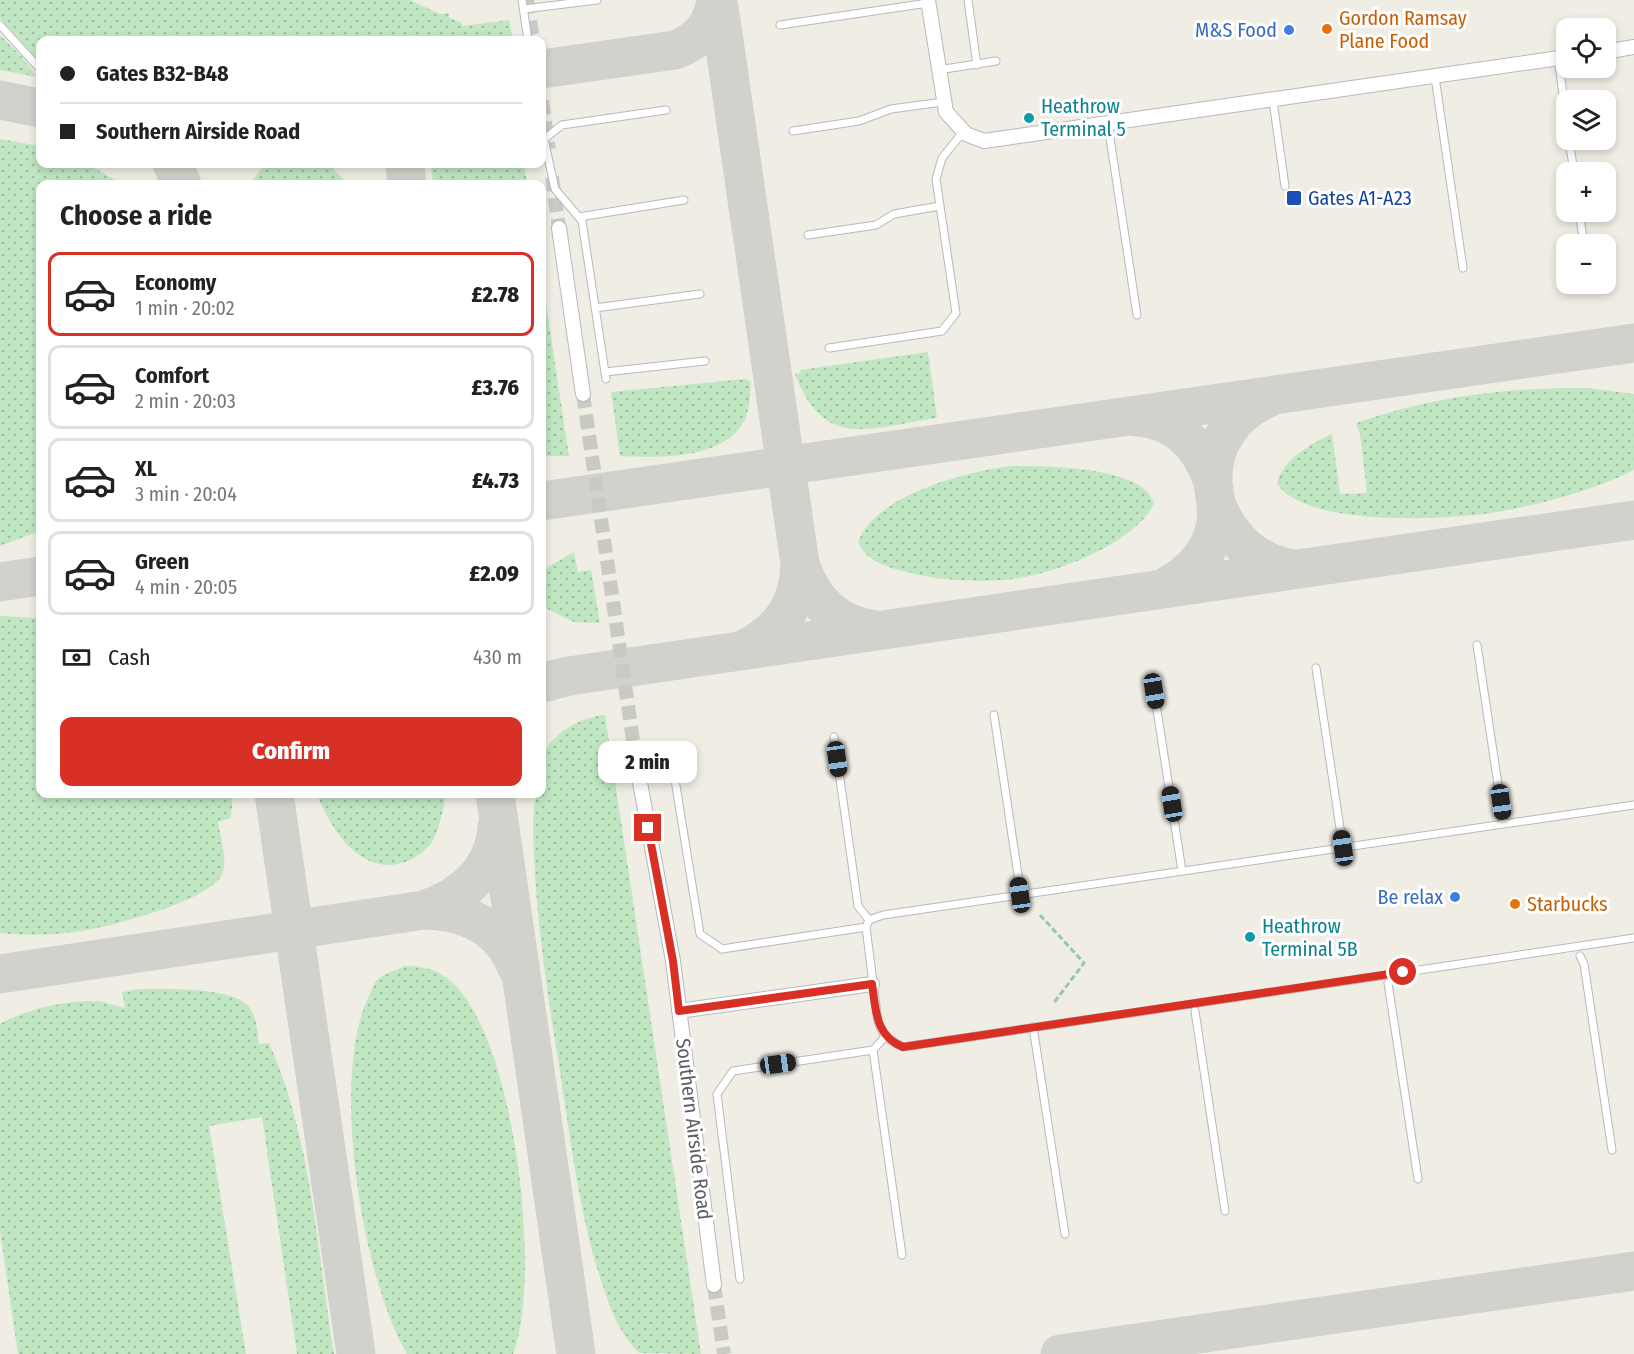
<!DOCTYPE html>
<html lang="en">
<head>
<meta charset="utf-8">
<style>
  :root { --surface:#fff; --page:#f2f2f2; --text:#222; --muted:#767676; --line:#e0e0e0; --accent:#d93025 }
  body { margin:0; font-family:"Fira Sans Condensed",sans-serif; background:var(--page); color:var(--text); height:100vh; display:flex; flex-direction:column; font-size:22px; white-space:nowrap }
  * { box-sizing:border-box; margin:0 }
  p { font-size:20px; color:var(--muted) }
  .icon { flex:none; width:33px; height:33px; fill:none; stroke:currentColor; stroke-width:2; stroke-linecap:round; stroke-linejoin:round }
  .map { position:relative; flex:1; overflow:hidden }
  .side { position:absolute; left:36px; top:180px; width:510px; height:618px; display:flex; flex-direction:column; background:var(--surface); border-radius:12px; box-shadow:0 3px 9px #0003 }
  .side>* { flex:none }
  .guide { position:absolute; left:36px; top:36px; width:510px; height:132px; border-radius:12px; box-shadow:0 3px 9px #0003; display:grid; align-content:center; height:132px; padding:0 24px; background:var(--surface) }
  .buttons { position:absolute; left:1556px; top:18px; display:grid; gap:12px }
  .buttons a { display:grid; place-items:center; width:60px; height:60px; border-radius:12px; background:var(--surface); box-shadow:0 3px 9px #0003; font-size:30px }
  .end { position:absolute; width:27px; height:27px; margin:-14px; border:8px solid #d93025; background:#fff; box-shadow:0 0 0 3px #fff }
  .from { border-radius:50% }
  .bubble { position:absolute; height:42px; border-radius:12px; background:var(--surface); box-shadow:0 3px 9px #0003; font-size:20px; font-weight:800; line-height:42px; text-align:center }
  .car { position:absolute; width:18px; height:36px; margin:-18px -9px; border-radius:8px; box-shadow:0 0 4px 2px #0007; background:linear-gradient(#222 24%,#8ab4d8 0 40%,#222 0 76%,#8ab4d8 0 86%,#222 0) }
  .guide b { display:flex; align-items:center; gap:21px; height:57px; font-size:22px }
  .guide b+b { border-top:2px solid var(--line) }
  .guide i { width:15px; height:15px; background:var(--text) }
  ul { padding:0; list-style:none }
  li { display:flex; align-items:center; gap:18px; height:84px; margin:0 12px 9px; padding:0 12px; border:3px solid var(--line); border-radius:12px }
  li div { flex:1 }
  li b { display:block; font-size:22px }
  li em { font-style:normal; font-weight:800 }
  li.selected { border-color:var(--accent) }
  li>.icon { width:54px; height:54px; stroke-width:1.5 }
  h2 { padding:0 24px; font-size:27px; line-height:72px }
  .pay { display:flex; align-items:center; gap:15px; height:66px; padding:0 24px; font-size:22px }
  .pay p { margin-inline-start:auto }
  .button { display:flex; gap:12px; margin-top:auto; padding:12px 24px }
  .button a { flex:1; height:69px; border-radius:12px; background:var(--accent); color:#fff; font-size:24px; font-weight:800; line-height:69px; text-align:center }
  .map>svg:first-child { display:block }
  .grass { fill:url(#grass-dots) }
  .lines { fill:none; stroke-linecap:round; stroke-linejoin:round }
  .taxiway { stroke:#d2d2cd; stroke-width:39 }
  .street-tunnel { stroke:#cacac4; stroke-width:14; stroke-dasharray:14 7; stroke-linecap:butt }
  .lane-casing { stroke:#b6b9be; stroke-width:9 }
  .street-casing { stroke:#b6b9be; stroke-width:16 }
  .path { stroke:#98c8a9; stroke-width:3; stroke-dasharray:6 3; stroke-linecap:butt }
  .lane { stroke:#fff; stroke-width:7 }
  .street { stroke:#fff; stroke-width:14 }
  .route { stroke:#d93025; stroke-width:8 }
  .food-dot { fill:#e8710a; stroke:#fff; stroke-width:2 }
  .shop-dot { fill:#3f7fe0; stroke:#fff; stroke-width:2 }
  .culture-dot { fill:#0f9aa8; stroke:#fff; stroke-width:2 }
  .transit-dot { fill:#1a4fb4; stroke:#fff; stroke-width:2 }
  .labels { text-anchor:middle; stroke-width:6; stroke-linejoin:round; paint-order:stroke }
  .food-label { font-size:20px; fill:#c56008; stroke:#fff; text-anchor:start }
  .shop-label { font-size:20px; fill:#366cbe; stroke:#fff; text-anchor:end }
  .culture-label { font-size:20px; fill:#0d838f; stroke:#fff; text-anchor:start }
  .transit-label { font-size:20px; fill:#164399; stroke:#fff; text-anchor:start }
  .street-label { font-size:20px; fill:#5c5f65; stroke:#fff }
</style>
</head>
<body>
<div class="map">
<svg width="1634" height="1354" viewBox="0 0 1634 1354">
  <defs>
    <pattern id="grass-dots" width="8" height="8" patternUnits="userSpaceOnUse" patternTransform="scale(1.5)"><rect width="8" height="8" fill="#c0e7c2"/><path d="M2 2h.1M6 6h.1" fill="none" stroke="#9fbea1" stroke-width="1.8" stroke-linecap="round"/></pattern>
  </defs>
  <rect width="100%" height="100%" fill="#efede4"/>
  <path class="grass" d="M0 0H410L440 14 449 13V18L461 22 462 26 509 20 513 40H40V62L0 18Z
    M0 35 22 57 37 77 0 70Z
    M0 139 40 146V164H87L122 184H40V531L0 546Z
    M265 164H329L348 184H250Z
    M431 164H524L527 184H433Z
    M542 277 569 456H542Z
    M928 352 937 418C871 427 824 452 795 374L801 373 800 370Z
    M745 379 751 382C750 395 750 408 745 419 726 460 658 458 620 456L611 392Z
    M1587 388 1634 394V470C1591 492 1538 505 1490 513 1443 520 1303 527 1277 483 1283 460 1311 443 1332 434L1340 494 1367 493 1360 434 1356 424 1359 422C1433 397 1509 387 1587 388Z
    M1010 466C1041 466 1145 465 1154 504 1132 546 1048 577 1003 580 971 582 937 580 907 572 887 567 867 562 858 542 875 495 966 472 1010 466Z
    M574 552 578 572 591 570 600 623 574 622 542 606V574L548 567Z
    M0 616 40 618V794H233L231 818 218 822C220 837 229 863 221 876 207 901 115 925 87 930 63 935 24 936 0 933Z
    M605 715 701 1354 639 1353C627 1341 618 1326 612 1311 581 1234 572 1147 559 1066 549 1002 539 939 535 875 534 848 531 820 536 794H542C542 783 539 770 542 760 548 734 581 717 605 715Z
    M317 794H446C443 809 440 829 432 842 425 852 413 860 402 863 359 875 330 828 317 794Z
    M405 966C418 966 432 968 444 976 515 1022 543 1280 513 1354H407C362 1278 330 1079 368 998 371 993 373 985 376 981 382 974 397 970 405 966Z
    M140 989C165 989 228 987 246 1004 257 1013 257 1031 259 1044L269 1043C312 1139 317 1251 334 1354H297L262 1117 209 1126 246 1354H18L0 1231V1024C28 1008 65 1001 97 1001 106 1002 116 1006 125 1008L122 992Z"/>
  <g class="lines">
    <path class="taxiway" d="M718 0 800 564C812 601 836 626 877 630
      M542 69 675 50C700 40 712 26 716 0
      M0 100 40 108
      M172 164 182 184
      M405 164 407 184
      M1136 417C1176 419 1201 446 1213 482
      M542 501 1634 343
      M1217 506C1232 541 1256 563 1294 569
      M0 582 40 576
      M1162 589C1189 575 1211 555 1216 523 1218 509 1214 496 1213 482 1211 445 1234 412 1268 398
      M745 649C781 630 799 605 800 564
      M542 683 569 676 1634 520
      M274 794 356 1354
      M495 794 576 1354
      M424 910C463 897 494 870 497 827
      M0 974 424 910C466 911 502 927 517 968
      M1060 1354 1634 1271"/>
    <path class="street-tunnel" d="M527 0 533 40
      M542 101 549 149
      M552 177 559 228
      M583 394 636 761
      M714 1285 724 1354"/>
    <g class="lane-casing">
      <path id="lane" d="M522 0 528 40
        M968 0 977 65
        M524 9 597 0
        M0 25 40 69
        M780 25 928 3
        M1558 58 1566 115
        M938 70 996 61
        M1435 77 1463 268
        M1273 101 1285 186
        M1108 125 1137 315
        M542 130 555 189 582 221 606 379
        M793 131 859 121 891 109 943 102
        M543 140 562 125 666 110
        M1569 140 1574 172
        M1579 212 1584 244
        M579 217 684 200
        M808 235 876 225 894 214 940 206
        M595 308 700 294
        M829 348 942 331 956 313 936 179 942 158 963 132
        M605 372 705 361
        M1477 645 1504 824
        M1316 668 1343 848
        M1154 691 1182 871
        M994 715 1021 895
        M834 737 858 906 869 920
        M672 761 700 934 722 949 866 927
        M1634 805 883 915 869 920 866 927 878 1022 885 1037 903 1047 1634 938
        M1580 956 1584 964 1612 1150
        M1388 983 1418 1179
        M1195 1011 1225 1211
        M1033 1027 1065 1234
        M873 1050 902 1255
        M740 1279 717 1094 733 1071 873 1050 885 1037"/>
    </g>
    <g class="street-casing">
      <path id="street" d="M928 0 946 112 966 134 984 141 1566 57
        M1605 52 1634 47
        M559 228 583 394
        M636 761 673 961 714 1285
        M679 1011 872 984"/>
    </g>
    <path class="path" d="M1040 915 1084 963 1053 1004"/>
    <use href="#lane" class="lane"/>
    <use href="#street" class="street"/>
  </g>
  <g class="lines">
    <path class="route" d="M648 828 673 961 679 1011 872 984C876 1010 875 1036 903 1047L1403 972"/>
  </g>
  <g class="food-dot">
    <circle cx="1327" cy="29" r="6"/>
    <circle cx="1515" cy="904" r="6"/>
  </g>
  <g class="shop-dot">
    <circle cx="1289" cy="30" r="6"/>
    <circle cx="1455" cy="897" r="6"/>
  </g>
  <g class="culture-dot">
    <circle cx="1029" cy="118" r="6"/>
    <circle cx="1250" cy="937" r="6"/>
  </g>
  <rect class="transit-dot" x="1286" y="190" width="16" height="16" rx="3"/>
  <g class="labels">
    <g class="food-label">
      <text x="1339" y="25">Gordon Ramsay<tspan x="1339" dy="23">Plane Food</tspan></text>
      <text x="1527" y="911">Starbucks</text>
    </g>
    <g class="shop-label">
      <text x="1277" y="37">M&amp;S Food</text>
      <text x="1443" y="904">Be relax</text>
    </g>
    <g class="culture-label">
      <text x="1041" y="113">Heathrow<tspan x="1041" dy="23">Terminal 5</tspan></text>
      <text x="1262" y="933">Heathrow<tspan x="1262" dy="23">Terminal 5B</tspan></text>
    </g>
    <g class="transit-label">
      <text x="1308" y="205">Gates A1-A23</text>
    </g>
    <g class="street-label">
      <text transform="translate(694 1129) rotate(83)" y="7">Southern Airside Road</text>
    </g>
  </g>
</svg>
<div class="buttons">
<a><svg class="icon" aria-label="locate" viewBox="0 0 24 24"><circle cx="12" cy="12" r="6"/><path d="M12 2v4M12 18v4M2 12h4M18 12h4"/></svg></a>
<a><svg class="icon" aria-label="layers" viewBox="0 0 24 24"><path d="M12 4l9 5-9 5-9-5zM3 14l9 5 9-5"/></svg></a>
<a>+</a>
<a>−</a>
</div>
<i class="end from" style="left:1403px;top:972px"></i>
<i class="end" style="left:648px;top:828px"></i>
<div class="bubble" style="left:598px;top:741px;width:99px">2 min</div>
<i class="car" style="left:1154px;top:691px;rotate:171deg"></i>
<i class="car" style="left:837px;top:759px;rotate:172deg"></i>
<i class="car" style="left:1501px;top:802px;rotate:172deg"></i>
<i class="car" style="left:1172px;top:804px;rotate:351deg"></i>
<i class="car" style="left:1343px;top:848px;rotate:352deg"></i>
<i class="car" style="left:1020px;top:895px;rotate:352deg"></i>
<i class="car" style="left:778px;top:1064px;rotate:82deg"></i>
<div class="guide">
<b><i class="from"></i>Gates B32-B48</b>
<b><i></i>Southern Airside Road</b>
</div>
<section class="side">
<h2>Choose a ride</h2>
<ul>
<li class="selected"><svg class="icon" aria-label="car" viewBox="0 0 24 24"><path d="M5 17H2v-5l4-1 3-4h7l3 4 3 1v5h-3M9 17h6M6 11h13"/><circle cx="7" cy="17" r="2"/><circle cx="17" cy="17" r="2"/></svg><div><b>Economy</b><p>1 min · 20:02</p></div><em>£2.78</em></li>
<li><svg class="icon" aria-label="car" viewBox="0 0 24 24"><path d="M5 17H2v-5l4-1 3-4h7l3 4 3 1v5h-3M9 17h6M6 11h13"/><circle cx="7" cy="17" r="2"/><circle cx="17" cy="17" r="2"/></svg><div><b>Comfort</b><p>2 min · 20:03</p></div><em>£3.76</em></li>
<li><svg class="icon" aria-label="car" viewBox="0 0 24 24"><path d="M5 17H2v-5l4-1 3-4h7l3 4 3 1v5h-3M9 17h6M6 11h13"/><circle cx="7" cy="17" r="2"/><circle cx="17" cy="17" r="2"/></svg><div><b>XL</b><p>3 min · 20:04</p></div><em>£4.73</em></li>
<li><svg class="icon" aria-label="car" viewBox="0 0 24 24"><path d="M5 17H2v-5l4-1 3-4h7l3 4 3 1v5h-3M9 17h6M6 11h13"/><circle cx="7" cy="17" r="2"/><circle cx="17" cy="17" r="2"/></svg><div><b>Green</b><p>4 min · 20:05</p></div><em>£2.09</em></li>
</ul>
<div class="pay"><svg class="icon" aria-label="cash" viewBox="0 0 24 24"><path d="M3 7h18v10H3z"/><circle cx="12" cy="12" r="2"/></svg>Cash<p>430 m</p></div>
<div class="button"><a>Confirm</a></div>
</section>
</div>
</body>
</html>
